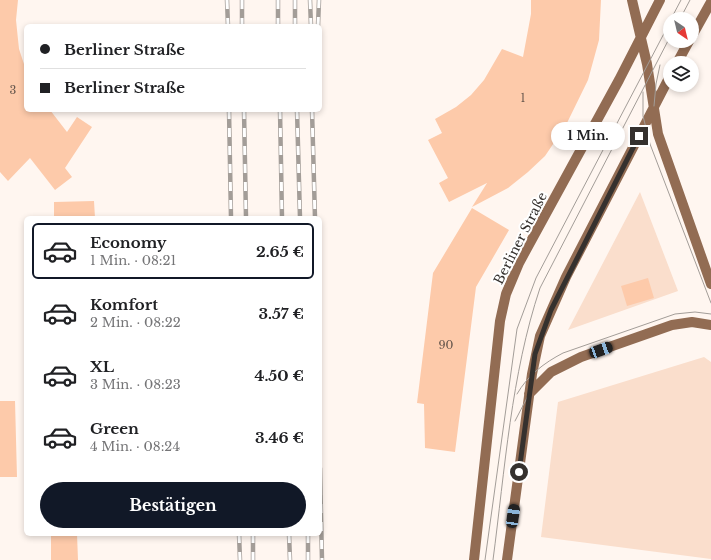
<!DOCTYPE html>
<html lang="de">
<head>
<meta charset="utf-8">
<style>
  :root { --surface:#fff; --page:#f2f2f2; --text:#202124; --muted:#757577; --line:#e0e0e0; --accent:#111827 }
  body { margin:0; font-family:"Libre Baskerville",serif; background:var(--page); color:var(--text); height:100vh; display:flex; flex-direction:column; font-size:15px; white-space:nowrap }
  * { box-sizing:border-box; margin:0 }
  p { font-size:13px; color:var(--muted) }
  .icon { flex:none; width:22px; height:22px; fill:none; stroke:currentColor; stroke-width:2; stroke-linecap:round; stroke-linejoin:round }
  .map { position:relative; flex:1; overflow:hidden }
  .sheet { position:absolute; left:24px; top:216px; width:298px; height:320px; display:flex; flex-direction:column; background:var(--surface); border-radius:6px; box-shadow:0 2px 6px #0003 }
  .sheet>* { flex:none }
  .guide { position:absolute; left:24px; top:24px; width:298px; height:88px; border-radius:6px; box-shadow:0 2px 6px #0003; display:grid; align-content:center; height:88px; padding:0 16px; background:var(--surface) }
  .needle { width:26px; rotate:145deg }
  .controls { position:absolute; left:663px; top:12px; display:grid; gap:8px }
  .controls a { display:grid; place-items:center; width:36px; height:36px; border-radius:50%; background:var(--surface); box-shadow:0 2px 6px #0003; font-size:20px }
  .end { position:absolute; width:18px; height:18px; margin:-9px; border:5px solid #35312e; background:#fff; box-shadow:0 0 0 2px #fff }
  .from { border-radius:50% }
  .bubble { position:absolute; height:28px; border-radius:14px; background:var(--surface); box-shadow:0 2px 6px #0003; font-size:13px; font-weight:700; line-height:28px; text-align:center }
  .car { position:absolute; width:12px; height:24px; margin:-12px -6px; border-radius:5px; box-shadow:0 0 3px 1px #0007; background:linear-gradient(#222 24%,#8ab4d8 0 40%,#222 0 76%,#8ab4d8 0 86%,#222 0) }
  .guide b { display:flex; align-items:center; gap:14px; height:38px; font-size:15px }
  .guide b+b { border-top:1px solid var(--line) }
  .guide i { width:10px; height:10px; background:var(--text) }
  ul { padding:7px 0 0; list-style:none }
  li { display:flex; align-items:center; gap:12px; height:56px; margin:0 8px 6px; padding:0 8px; border:2px solid transparent; border-radius:6px }
  li div { flex:1 }
  li b { display:block; font-size:15px }
  li em { font-style:normal; font-weight:700 }
  li.on { border-color:var(--accent) }
  li>.icon { width:36px; height:36px; stroke-width:1.5 }
  .button { display:flex; gap:8px; margin-top:auto; padding:8px 16px }
  .button a { flex:1; height:46px; border-radius:24px; background:var(--accent); color:#fff; font-size:16px; font-weight:700; line-height:46px; text-align:center }
  .map>svg:first-child { display:block }
  .green { fill:#fadecc }
  .building { fill:#fdcaaa }
  .lines { fill:none; stroke-linecap:round; stroke-linejoin:round }
  .secondary { stroke:#926c53; stroke-width:10 }
  .tram { stroke:#a39d98; stroke-width:1 }
  .rail-casing { stroke:#a39d98; stroke-width:4.5 }
  .rail { stroke:#fff; stroke-width:3; stroke-dasharray:9; stroke-linecap:butt }
  .route { stroke:#35312e; stroke-width:5 }
  .labels { text-anchor:middle; stroke-width:4; stroke-linejoin:round; paint-order:stroke }
  .number-label { font-size:11px; fill:#67574d }
  .street-label { font-size:13px; fill:#35312e; stroke:#fff }
</style>
</head>
<body>
<div class="map">
<svg width="711" height="560" viewBox="0 0 711 560">
  <rect width="100%" height="100%" fill="#fff6f0"/>
  <path class="green" d="M640 192 678 291 568 330Z
    M704 357 711 362V559L541 537 558 402Z"/>
  <path class="building" d="M0 0H18L16 20 19 49 26 70V110H50L67 132 77 117 92 127 65 168 72 177 55 190 30 158 8 181 0 172Z
    M531 0H601L599 40 588 80 566 125 545 156 528 172 508 188 472 207 487 183 449 202 439 183 448 178 428 140 442 133 435 119 456 107 471 95 484 80 502 49 523 57 531 14Z
    M94 201 95 218H54V202Z
    M472 208 509 230 476 287 455 452 425 448 424 404 417 403 433 273Z
    M648 278 654 298 627 306 621 286Z
    M0 401H15L17 477H0Z
    M51 534H77L78 560H51Z"/>
  <g class="lines">
    <path class="secondary" d="M632 0 647 64 658 134 711 284
      M692 36 711 2
      M677 63 689 41
      M529 394 551 372 581 357 672 325 692 322 711 325
      M474 560 500 321 506 294 519 263 619 80 660 0
      M507 560 532 374 540 336 566 277 670 76"/>
    <path class="tram" d="M671 19 681 0
      M680 19 690 0
      M643 92V116L650 144 711 303
      M654 106 656 84 660 65
      M517 394C528 375 544 363 563 353L675 314 695 312 711 314
      M515 421 529 394
      M485 560 517 329 536 278 670 22
      M493 560C505 469 511 375 540 288L670 37"/>
    <g class="rail-casing">
      <path id="rail" d="M227 0 228 26
        M242 0V26
        M278 0V26
        M295 0V26
        M310 0 311 26
        M318 26 319 0
        M229 110 231 218
        M244 110 246 218
        M280 110 282 218
        M297 110 300 218
        M312 110 315 218
        M320 468 322 560
        M239 534 240 560
        M253 534V560
        M289 534 290 560
        M308 534V560"/>
    </g>
    <use href="#rail" class="rail"/>
  </g>
  <g class="lines">
    <path class="route" d="M519 472 535 354 551 310 639 136"/>
  </g>
  <g class="labels">
    <g class="number-label">
      <text x="13" y="94">3</text>
      <text x="523" y="102">1</text>
      <text x="446" y="349">90</text>
    </g>
    <g class="street-label">
      <text transform="translate(520 238) rotate(-63)" y="5">Berliner Straße</text>
    </g>
  </g>
</svg>
<div class="controls">
<a><svg class="needle" viewBox="-14 -14 28 28"><path d="M0-13l5 13h-10z" fill="#e53935"/><path d="M0 13l5-13h-10z" fill="#757577"/></svg></a>
<a><svg class="icon" aria-label="layers" viewBox="0 0 24 24"><path d="M12 4l9 5-9 5-9-5zM3 14l9 5 9-5"/></svg></a>
</div>
<i class="end from" style="left:519px;top:472px"></i>
<i class="end" style="left:639px;top:136px"></i>
<div class="bubble" style="left:551px;top:122px;width:74px">1 Min.</div>
<i class="car" style="left:601px;top:350px;rotate:70deg"></i>
<i class="car" style="left:513px;top:516px;rotate:8deg"></i>
<div class="guide">
<b><i class="from"></i>Berliner Straße</b>
<b><i></i>Berliner Straße</b>
</div>
<section class="sheet">
<ul>
<li class="on"><svg class="icon" aria-label="car" viewBox="0 0 24 24"><path d="M5 17H2v-5l4-1 3-4h7l3 4 3 1v5h-3M9 17h6M6 11h13"/><circle cx="7" cy="17" r="2"/><circle cx="17" cy="17" r="2"/></svg><div><b>Economy</b><p>1 Min. · 08:21</p></div><em>2.65 €</em></li>
<li><svg class="icon" aria-label="car" viewBox="0 0 24 24"><path d="M5 17H2v-5l4-1 3-4h7l3 4 3 1v5h-3M9 17h6M6 11h13"/><circle cx="7" cy="17" r="2"/><circle cx="17" cy="17" r="2"/></svg><div><b>Komfort</b><p>2 Min. · 08:22</p></div><em>3.57 €</em></li>
<li><svg class="icon" aria-label="car" viewBox="0 0 24 24"><path d="M5 17H2v-5l4-1 3-4h7l3 4 3 1v5h-3M9 17h6M6 11h13"/><circle cx="7" cy="17" r="2"/><circle cx="17" cy="17" r="2"/></svg><div><b>XL</b><p>3 Min. · 08:23</p></div><em>4.50 €</em></li>
<li><svg class="icon" aria-label="car" viewBox="0 0 24 24"><path d="M5 17H2v-5l4-1 3-4h7l3 4 3 1v5h-3M9 17h6M6 11h13"/><circle cx="7" cy="17" r="2"/><circle cx="17" cy="17" r="2"/></svg><div><b>Green</b><p>4 Min. · 08:24</p></div><em>3.46 €</em></li>
</ul>
<div class="button"><a>Bestätigen</a></div>
</section>
</div>
</body>
</html>
